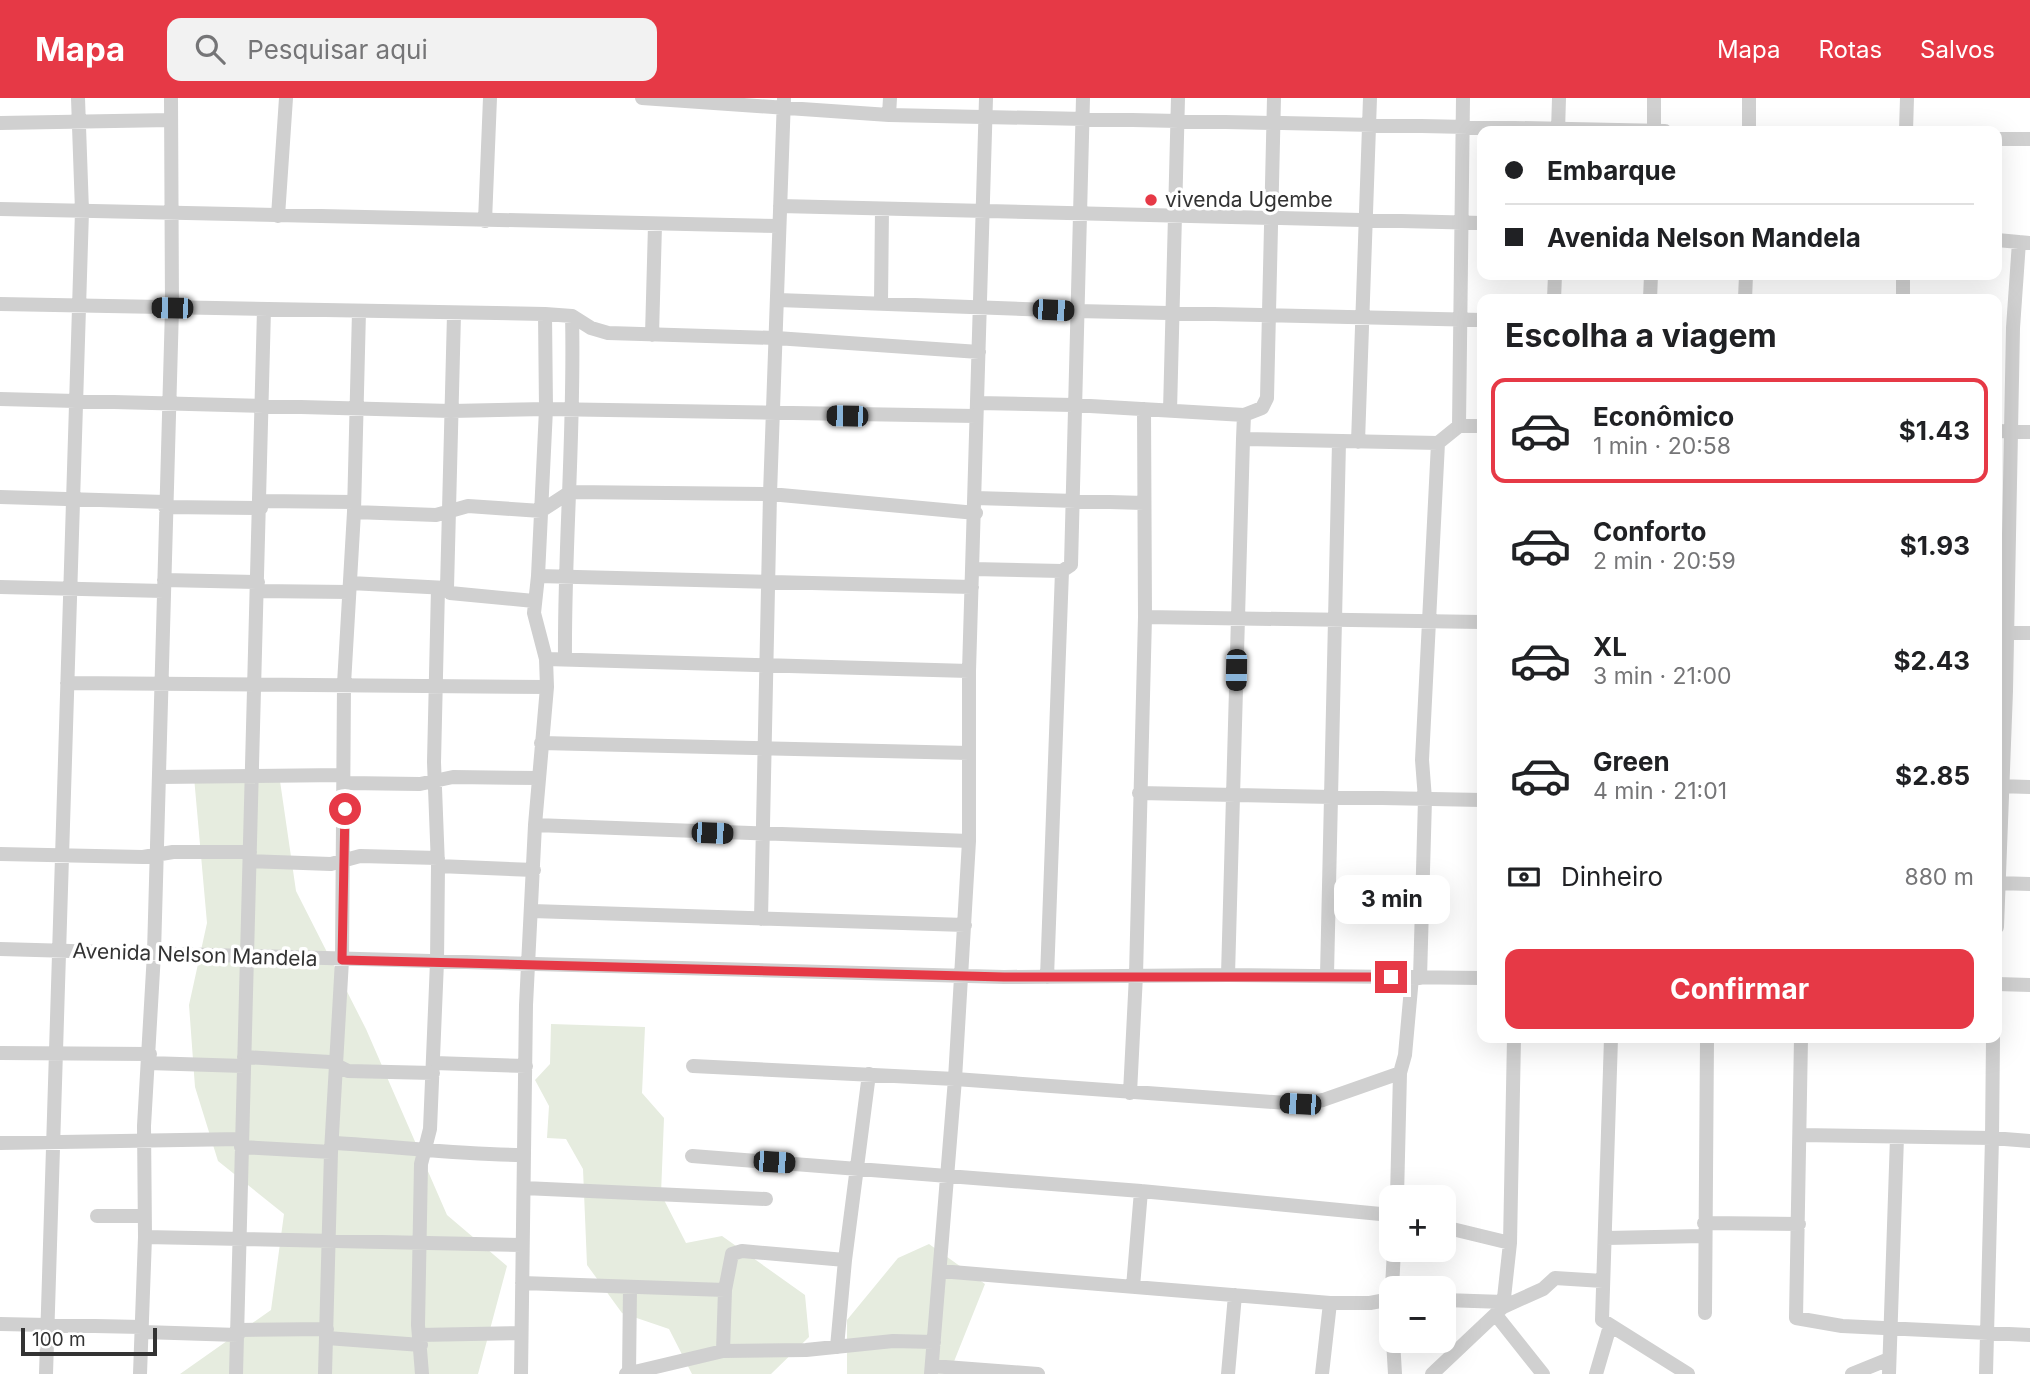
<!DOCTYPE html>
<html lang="pt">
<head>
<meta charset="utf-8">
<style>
  :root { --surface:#fff; --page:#f2f2f2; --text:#202124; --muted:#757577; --line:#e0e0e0; --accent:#e63946 }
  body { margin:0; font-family:Inter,sans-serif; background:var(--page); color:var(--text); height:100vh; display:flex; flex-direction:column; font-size:26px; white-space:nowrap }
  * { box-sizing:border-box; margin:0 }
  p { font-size:23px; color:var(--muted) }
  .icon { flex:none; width:38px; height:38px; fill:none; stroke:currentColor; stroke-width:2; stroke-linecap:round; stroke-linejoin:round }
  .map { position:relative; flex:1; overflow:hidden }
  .details { position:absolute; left:1477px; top:196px; width:525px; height:749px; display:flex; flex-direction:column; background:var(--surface); border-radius:14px; box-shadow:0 7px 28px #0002 }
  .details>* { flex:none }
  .top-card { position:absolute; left:1477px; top:28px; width:525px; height:154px; border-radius:14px; box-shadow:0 7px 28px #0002; display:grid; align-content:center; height:154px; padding:0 28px; background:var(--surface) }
  .buttons { position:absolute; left:1379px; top:1087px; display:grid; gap:14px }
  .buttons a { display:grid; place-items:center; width:77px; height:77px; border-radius:14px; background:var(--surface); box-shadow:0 7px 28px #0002; font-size:35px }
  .scale { position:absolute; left:21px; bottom:18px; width:136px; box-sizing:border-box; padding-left:7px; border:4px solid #333; border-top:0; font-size:19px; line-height:24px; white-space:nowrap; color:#333; -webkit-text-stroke:5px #fff; paint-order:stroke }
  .end { position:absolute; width:32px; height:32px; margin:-16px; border:9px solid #e63946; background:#fff; box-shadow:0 0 0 4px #fff }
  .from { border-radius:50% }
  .bubble { position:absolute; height:49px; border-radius:14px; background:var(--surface); box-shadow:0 7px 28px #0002; font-size:23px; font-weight:700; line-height:49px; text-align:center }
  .car { position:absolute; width:21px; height:42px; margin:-21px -10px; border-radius:9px; box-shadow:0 0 5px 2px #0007; background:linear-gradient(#222 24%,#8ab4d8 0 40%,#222 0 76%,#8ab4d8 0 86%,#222 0) }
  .top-card b { display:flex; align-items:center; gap:24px; height:66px; font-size:26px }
  .top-card b+b { border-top:2px solid var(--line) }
  .top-card i { width:18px; height:18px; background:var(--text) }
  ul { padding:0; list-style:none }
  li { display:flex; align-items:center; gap:21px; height:105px; margin:0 14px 10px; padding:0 14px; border:4px solid transparent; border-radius:14px }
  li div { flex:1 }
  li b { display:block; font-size:26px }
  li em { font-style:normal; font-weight:700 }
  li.on { border-color:var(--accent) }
  li>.icon { width:63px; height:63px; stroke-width:1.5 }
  h2 { padding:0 28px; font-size:32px; line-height:84px }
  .pay { display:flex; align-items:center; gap:18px; height:77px; padding:0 28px; font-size:26px }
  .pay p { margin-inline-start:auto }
  .primary-button { display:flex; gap:14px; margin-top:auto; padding:14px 28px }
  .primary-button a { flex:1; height:80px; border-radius:14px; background:var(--accent); color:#fff; font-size:28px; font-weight:700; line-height:80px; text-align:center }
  header { display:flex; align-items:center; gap:42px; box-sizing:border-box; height:98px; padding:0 35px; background:var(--accent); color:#fff }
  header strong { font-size:33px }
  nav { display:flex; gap:38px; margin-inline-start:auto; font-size:24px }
  .search { width:490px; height:63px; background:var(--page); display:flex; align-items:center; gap:18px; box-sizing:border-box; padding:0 24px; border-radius:14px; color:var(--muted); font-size:26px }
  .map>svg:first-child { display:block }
  .green { fill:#e6ecdf }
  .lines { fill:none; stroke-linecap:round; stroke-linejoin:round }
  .minor { stroke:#d0d0d0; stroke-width:14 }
  .route { stroke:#e63946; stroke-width:9 }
  .poi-dot { fill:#e63946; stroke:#fff; stroke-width:2.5 }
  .labels { text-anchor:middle; stroke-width:7; stroke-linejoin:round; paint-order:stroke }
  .poi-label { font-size:21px; fill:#333; stroke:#fff; text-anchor:start }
  .street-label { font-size:21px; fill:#333; stroke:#fff }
</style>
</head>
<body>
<header>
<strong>Mapa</strong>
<div class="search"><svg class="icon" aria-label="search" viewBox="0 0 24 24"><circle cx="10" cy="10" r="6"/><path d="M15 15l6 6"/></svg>Pesquisar aqui</div>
<nav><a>Mapa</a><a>Rotas</a><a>Salvos</a></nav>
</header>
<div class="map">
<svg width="2030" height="1276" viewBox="0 0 2030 1276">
  <rect width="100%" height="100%" fill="#fff"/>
  <path class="green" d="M194 679 280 683 296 793 366 931 447 1117 507 1168 478 1276H180L271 1212 284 1116 218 1063 195 989 189 907 207 825Z
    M551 926 645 929 642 995 664 1020 661 1096 686 1145 722 1138 805 1197 809 1239 771 1276H692L669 1231 622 1215 587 1167 583 1071 566 1041 547 1040 549 1008 535 982 550 966Z
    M929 1146 985 1186 949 1276H847V1222L898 1160Z"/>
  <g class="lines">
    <path class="minor" d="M642 0 889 17 1665 33
      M889 17 890 0
      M0 25 171 22
      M1558 33 1559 0
      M1654 33V0
      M1749 33V0
      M1906 33 1907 0
      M1997 41H2030
      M780 108 1482 125
      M0 111 779 128
      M278 118 286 0
      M485 123 490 0
      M1997 142 2030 145
      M1554 201 1555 177
      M1650 201 1651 177
      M1745 201 1746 177
      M1903 201V177
      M778 202 1076 213 1482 222
      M881 205 882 111
      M0 206 545 216 572 218 591 230 608 235 776 240 979 254
      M652 237 655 127
      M0 301 451 313 546 311 976 318
      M977 305 1073 307 1244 317 1243 341
      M1170 313 1178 0
      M1244 317 1262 310 1267 300 1274 0
      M1459 328 1463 0
      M1997 333 2030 334
      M1358 344 1370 0
      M0 399 165 404
      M975 400 1144 405
      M261 403 354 404
      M165 409 261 410
      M354 414 436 417 468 408 541 413 570 394 770 396 976 415
      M973 471 1062 473 1071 467 1083 0
      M538 478 972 489
      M164 482 258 484
      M350 485 447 490 450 495 534 503
      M0 489 164 493
      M447 490 454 216
      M257 493 349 494
      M1145 519 1482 524
      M1997 535H2030
      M546 561 969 573
      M565 561C564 447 575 333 572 218
      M67 585 547 589
      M541 645 969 655
      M159 679 342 677
      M346 685 420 686 453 679 539 680
      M1997 688 2030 689
      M1139 695 1482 702
      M535 727 969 743
      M0 756 143 759 173 754H250
      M250 763 331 766 360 758 438 760
      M438 768 534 772
      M1997 785 2030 786
      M532 813 965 827
      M761 821 770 396 784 0
      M1997 829 2006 593 2013 230 2019 144
      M0 851 1004 879 1228 877 1482 880
      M1228 877 1243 341 1438 345 1459 328H1482
      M1327 877 1339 344
      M1047 879 1062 473
      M1420 880 1425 701 1422 662 1438 345
      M1997 886 2030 887
      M1611 940 1602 1222 1688 1276
      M1801 940 1796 1220 1842 1228 2030 1237
      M1993 940 1992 1040 2030 1043
      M0 955 150 956
      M244 959 330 964 348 973 433 975
      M148 965 244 968
      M434 965 526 968
      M693 968 955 981 1300 1006 1323 1002 1400 975 1405 957 1412 879
      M1130 995 1136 877 1145 519 1144 311
      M1800 1037 1992 1040 1986 1276
      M0 1045 241 1041
      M332 1045C396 1048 459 1057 523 1057
      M241 1049 331 1054
      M692 1058 1141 1093 1391 1117
      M524 1090 766 1101
      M1397 1099 1400 975
      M97 1118H143
      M1704 1125 1799 1126
      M1444 1129 1510 1145
      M145 1139 522 1147
      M1606 1140 1704 1138
      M940 1173 1330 1205H1370L1391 1201
      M522 1185 725 1192
      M1133 1189 1141 1093
      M1444 1202 1504 1204
      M1391 1209 1394 1152
      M1503 1209 1510 1145 1514 940
      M1705 1215 1707 940
      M1496 1217 1543 1276
      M0 1226 142 1229
      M239 1232 327 1231
      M143 1234 238 1237
      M419 1237 521 1235
      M327 1240 421 1247
      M1393 1242 1395 1276
      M837 1249 845 1162 869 976
      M723 1253 725 1192 732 1156 742 1153 845 1162
      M932 1268 1038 1276
      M46 1276 82 113 78 0
      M140 1276 145 1139 144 1028 154 855 172 210 171 0
      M236 1276 264 211
      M325 1276 331 1054 342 862 344 586 354 414 359 213
      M422 1276 418 1227 421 1066 430 1031 437 864 438 768 434 664 438 490
      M521 1276 526 907 535 727 547 589 546 561 534 515 538 478 546 311 545 216
      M626 1276 723 1253 806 1252 893 1243 934 1244
      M629 1276 630 1190
      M931 1276 955 981 969 743V573L986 0
      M1228 1276 1235 1197
      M1322 1276 1330 1205
      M1432 1276 1503 1209 1543 1191 1555 1180 1603 1183
      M1596 1276 1610 1228
      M1852 1276 1889 1261
      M1889 1276 1897 1039"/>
  </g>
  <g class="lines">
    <path class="route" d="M345 711 342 862 1004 879H1391"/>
  </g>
  <circle class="poi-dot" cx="1151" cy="102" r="7"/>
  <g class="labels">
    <g class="poi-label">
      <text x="1165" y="109">vivenda Ugembe</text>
    </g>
    <g class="street-label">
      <text transform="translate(195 857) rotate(2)" y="7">Avenida Nelson Mandela</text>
    </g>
  </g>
</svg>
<div class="buttons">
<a>+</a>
<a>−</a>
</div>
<div class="scale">100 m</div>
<i class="end from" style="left:345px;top:711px"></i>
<i class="end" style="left:1391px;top:879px"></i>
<div class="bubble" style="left:1334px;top:777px;width:116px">3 min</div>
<i class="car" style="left:172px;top:210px;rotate:271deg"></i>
<i class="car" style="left:1053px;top:212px;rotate:93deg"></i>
<i class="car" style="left:847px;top:318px;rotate:271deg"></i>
<i class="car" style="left:1236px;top:572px;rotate:181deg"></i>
<i class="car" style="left:712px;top:735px;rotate:92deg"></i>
<i class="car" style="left:1300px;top:1006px;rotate:273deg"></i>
<i class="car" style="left:774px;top:1064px;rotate:94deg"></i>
<div class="top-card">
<b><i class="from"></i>Embarque</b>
<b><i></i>Avenida Nelson Mandela</b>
</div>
<section class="details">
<h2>Escolha a viagem</h2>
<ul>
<li class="on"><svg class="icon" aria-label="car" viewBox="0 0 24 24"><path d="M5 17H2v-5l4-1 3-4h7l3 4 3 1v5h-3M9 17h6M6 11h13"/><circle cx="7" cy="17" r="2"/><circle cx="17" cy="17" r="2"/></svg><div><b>Econômico</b><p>1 min · 20:58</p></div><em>$1.43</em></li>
<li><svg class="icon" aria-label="car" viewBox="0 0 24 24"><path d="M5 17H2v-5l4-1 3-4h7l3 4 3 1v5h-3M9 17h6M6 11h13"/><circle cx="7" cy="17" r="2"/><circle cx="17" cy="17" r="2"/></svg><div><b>Conforto</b><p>2 min · 20:59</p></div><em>$1.93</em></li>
<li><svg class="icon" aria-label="car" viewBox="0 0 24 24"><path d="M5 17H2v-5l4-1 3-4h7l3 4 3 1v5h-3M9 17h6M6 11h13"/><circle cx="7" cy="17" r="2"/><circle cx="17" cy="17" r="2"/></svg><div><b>XL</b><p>3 min · 21:00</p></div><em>$2.43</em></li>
<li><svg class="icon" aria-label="car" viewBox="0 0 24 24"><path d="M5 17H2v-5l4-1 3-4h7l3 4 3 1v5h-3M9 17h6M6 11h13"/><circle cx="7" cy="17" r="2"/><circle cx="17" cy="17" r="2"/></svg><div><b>Green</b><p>4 min · 21:01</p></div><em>$2.85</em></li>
</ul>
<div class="pay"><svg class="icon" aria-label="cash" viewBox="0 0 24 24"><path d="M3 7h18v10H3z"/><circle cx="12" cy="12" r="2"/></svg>Dinheiro<p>880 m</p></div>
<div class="primary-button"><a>Confirmar</a></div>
</section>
</div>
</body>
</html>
